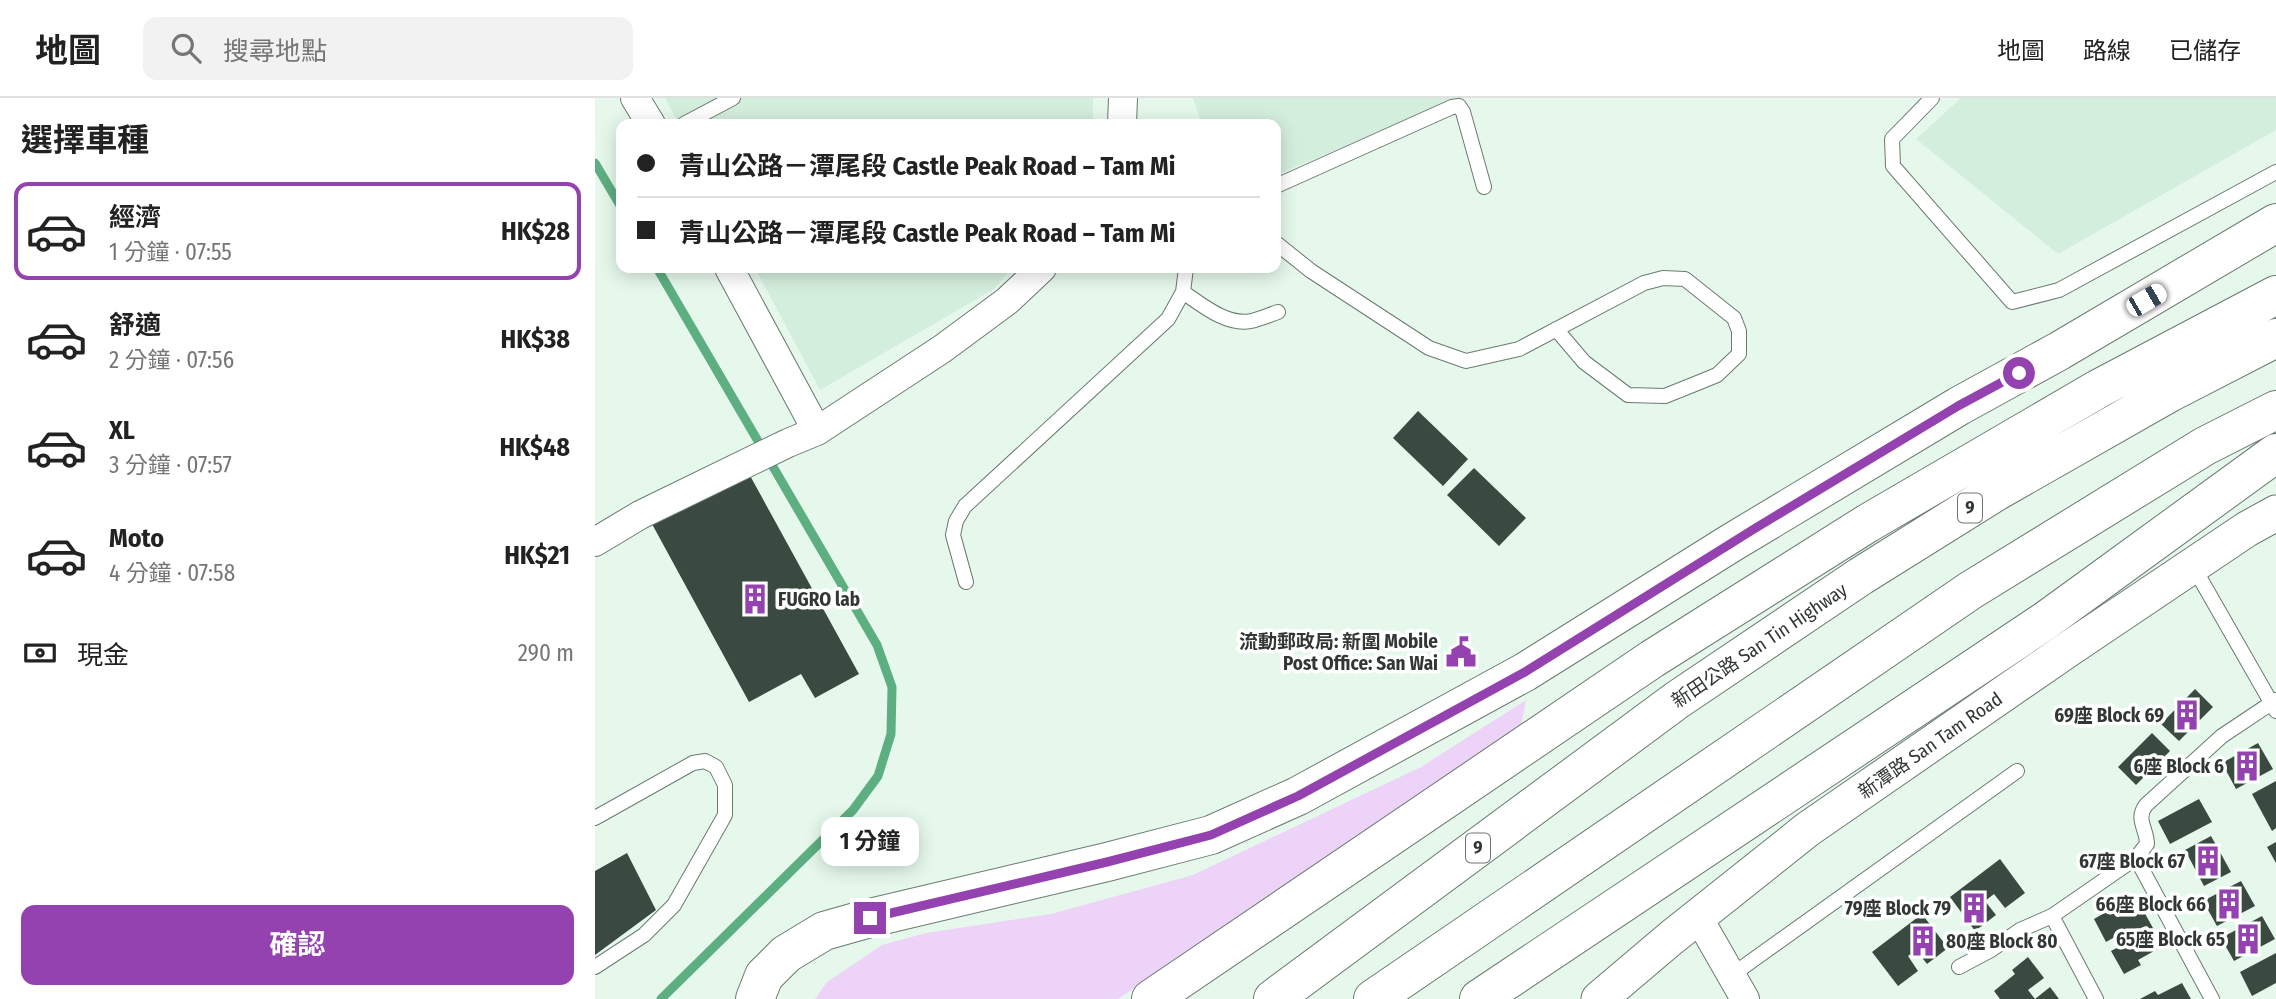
<!DOCTYPE html>
<html lang="zh-TW">
<head>
<meta charset="utf-8">
<style>
  :root { --surface:#fff; --page:#f2f2f2; --text:#222; --muted:#767676; --line:#e0e0e0; --accent:#9442b0 }
  body { margin:0; font-family:"Fira Sans Condensed","Noto Sans TC",sans-serif; background:var(--page); color:var(--text); height:100vh; display:flex; flex-direction:column; font-size:26px; white-space:nowrap }
  * { box-sizing:border-box; margin:0 }
  p { font-size:23px; color:var(--muted) }
  .icon { flex:none; width:38px; height:38px; fill:none; stroke:currentColor; stroke-width:2; stroke-linecap:round; stroke-linejoin:round }
  .map { position:relative; flex:1; overflow:hidden }
  .side { display:flex; flex-direction:column; background:var(--surface); width:595px }
  .side>* { flex:none }
  .hud { position:absolute; left:21px; top:21px; width:665px; height:154px; border-radius:14px; box-shadow:0 4px 18px #0003; display:grid; align-content:center; height:154px; padding:0 21px; background:var(--surface) }
  .end { position:absolute; width:32px; height:32px; margin:-16px; border:9px solid #9442b0; background:#fff; box-shadow:0 0 0 4px #fff }
  .from { border-radius:50% }
  .bubble { position:absolute; height:49px; border-radius:14px; background:var(--surface); box-shadow:0 4px 18px #0003; font-size:23px; font-weight:700; line-height:49px; text-align:center }
  .car { position:absolute; width:21px; height:42px; margin:-21px -10px; border-radius:9px; box-shadow:0 0 5px 2px #0007; background:linear-gradient(#fff 24%,#345 0 40%,#fff 0 76%,#345 0 86%,#fff 0) }
  .hud b { display:flex; align-items:center; gap:24px; height:66px; font-size:26px }
  .hud b+b { border-top:2px solid var(--line) }
  .hud i { width:18px; height:18px; background:var(--text) }
  ul { padding:0; list-style:none }
  li { display:flex; align-items:center; gap:21px; height:98px; margin:0 14px 10px; padding:0 7px; border:4px solid transparent; border-radius:14px }
  li div { flex:1 }
  li b { display:block; font-size:26px }
  li em { font-style:normal; font-weight:700 }
  li.selected { border-color:var(--accent) }
  li>.icon { width:63px; height:63px; stroke-width:1.5 }
  h2 { padding:0 21px; font-size:32px; line-height:84px }
  .pay { display:flex; align-items:center; gap:18px; height:77px; padding:0 21px; font-size:26px }
  .pay p { margin-inline-start:auto }
  .primary-button { display:flex; gap:14px; margin-top:auto; padding:14px 21px }
  .primary-button a { flex:1; height:80px; border-radius:14px; background:var(--accent); color:#fff; font-size:28px; font-weight:700; line-height:80px; text-align:center }
  header { display:flex; align-items:center; gap:42px; box-sizing:border-box; height:98px; padding:0 35px; background:var(--surface); border-bottom:2px solid var(--line) }
  header strong { font-size:33px }
  nav { display:flex; gap:38px; margin-inline-start:auto; font-size:24px }
  .search { width:490px; height:63px; background:var(--page); display:flex; align-items:center; gap:18px; box-sizing:border-box; padding:0 24px; border-radius:14px; color:var(--muted); font-size:26px }
  main { display:flex; flex:1; min-height:0 }
  .map>svg:first-child { display:block }
  .built { fill:#d4eedd }
  .green { fill:#eed3f9 }
  .lines { fill:none; stroke-linecap:round; stroke-linejoin:round }
  .stream { stroke:#5daf81; stroke-width:9 }
  .building { fill:#3b4a41 }
  .service-casing { stroke:#6a7a70; stroke-width:16 }
  .minor-casing { stroke:#6a7a70; stroke-width:30 }
  .tertiary-casing { stroke:#6a7a70; stroke-width:37 }
  .secondary-casing { stroke:#6a7a70; stroke-width:40 }
  .motorway-casing { stroke:#6a7a70; stroke-width:40 }
  .service { stroke:#fff; stroke-width:14 }
  .minor { stroke:#fff; stroke-width:28 }
  .tertiary { stroke:#fff; stroke-width:35 }
  .secondary { stroke:#fff; stroke-width:38 }
  .motorway { stroke:#fff; stroke-width:38 }
  .route { stroke:#9442b0; stroke-width:9 }
  .labels { text-anchor:middle; stroke-width:7; stroke-linejoin:round; paint-order:stroke }
  .shield { fill:#fff; stroke:#6f7471; stroke-width:2 }
  .shield-label { font-size:18px; font-weight:bold; fill:#313834 }
  .poi-label { font-size:19px; font-weight:bold; fill:#313834; stroke:#fff; text-anchor:end }
  .street-label { font-size:19px; fill:#313834; stroke:#fff }
</style>
</head>
<body>
<header>
<strong>地圖</strong>
<div class="search"><svg class="icon" aria-label="search" viewBox="0 0 24 24"><circle cx="10" cy="10" r="6"/><path d="M15 15l6 6"/></svg>搜尋地點</div>
<nav><a>地圖</a><a>路線</a><a>已儲存</a></nav>
</header>
<main>
<section class="side">
<h2>選擇車種</h2>
<ul>
<li class="selected"><svg class="icon" aria-label="car" viewBox="0 0 24 24"><path d="M5 17H2v-5l4-1 3-4h7l3 4 3 1v5h-3M9 17h6M6 11h13"/><circle cx="7" cy="17" r="2"/><circle cx="17" cy="17" r="2"/></svg><div><b>經濟</b><p>1 分鐘 · 07:55</p></div><em>HK$28</em></li>
<li><svg class="icon" aria-label="car" viewBox="0 0 24 24"><path d="M5 17H2v-5l4-1 3-4h7l3 4 3 1v5h-3M9 17h6M6 11h13"/><circle cx="7" cy="17" r="2"/><circle cx="17" cy="17" r="2"/></svg><div><b>舒適</b><p>2 分鐘 · 07:56</p></div><em>HK$38</em></li>
<li><svg class="icon" aria-label="car" viewBox="0 0 24 24"><path d="M5 17H2v-5l4-1 3-4h7l3 4 3 1v5h-3M9 17h6M6 11h13"/><circle cx="7" cy="17" r="2"/><circle cx="17" cy="17" r="2"/></svg><div><b>XL</b><p>3 分鐘 · 07:57</p></div><em>HK$48</em></li>
<li><svg class="icon" aria-label="car" viewBox="0 0 24 24"><path d="M5 17H2v-5l4-1 3-4h7l3 4 3 1v5h-3M9 17h6M6 11h13"/><circle cx="7" cy="17" r="2"/><circle cx="17" cy="17" r="2"/></svg><div><b>Moto</b><p>4 分鐘 · 07:58</p></div><em>HK$21</em></li>
</ul>
<div class="pay"><svg class="icon" aria-label="cash" viewBox="0 0 24 24"><path d="M3 7h18v10H3z"/><circle cx="12" cy="12" r="2"/></svg>現金<p>290 m</p></div>
<div class="primary-button"><a>確認</a></div>
</section>
<div class="map">
<svg width="1681" height="901" viewBox="0 0 1681 901">
  <rect width="100%" height="100%" fill="#e6f8ec"/>
  <path class="built" d="M70 0H498V26H84Z
    M598 0H865L681 77V26H607Z
    M1366 0H1681V32L1463 156 1321 41Z
    M160 170H417L399 191 225 292Z"/>
  <path class="green" d="M931 602 926 628 523 901H220L232 884 287 847 331 835 456 816 598 777 826 669Z"/>
  <g class="lines">
    <path class="stream" d="M0 65 26 109
      M62 170 282 547 297 589 296 636 283 678 258 712 66 901"/>
  </g>
  <path class="building" d="M823 313 873 361 848 388 798 340Z
    M879 370 931 420 904 448 852 397Z
    M153 374 264 576 220 600 206 576 154 604 57 426Z
    M1600 591 1618 609 1584 643 1566 626Z
    M1557 635 1575 653 1541 687 1523 669Z
    M1663 645 1678 671 1641 691 1627 665Z
    M1681 683V730L1677 733 1657 696Z
    M1604 701 1617 724 1575 746 1563 723Z
    M1616 738 1636 774 1609 788 1590 752Z
    M1681 744V765L1672 749Z
    M32 755 61 812 0 857V773Z
    M1405 761 1430 795 1410 810 1399 796 1390 803 1401 817 1380 833 1355 799Z
    M1646 783 1660 808 1622 828 1608 803Z
    M1543 803 1568 848 1543 862 1546 867 1529 876 1516 853 1533 844 1530 839 1527 835 1511 844 1499 821 1516 811 1519 816Z
    M1327 816 1353 850 1332 866 1321 852 1313 858 1323 873 1303 888 1277 854Z
    M1667 818 1680 841 1639 863 1626 840Z
    M1681 855V885L1657 898 1645 874Z
    M1433 859 1449 880 1433 892 1440 901 1455 889 1464 901H1405L1399 893 1420 876 1417 872Z
    M1587 885 1596 901H1545L1560 893 1563 897Z"/>
  <g class="lines">
    <g class="service-casing">
      <path id="service" d="M1337 0 1297 41 1298 68 1417 204 1464 192 1681 74
        M89 26 138 0
        M681 88 857 9 864 8 868 14 889 89
        M681 145 716 173 834 250 871 263 924 251 1049 185 1068 180 1090 181 1139 220 1144 233V256L1122 277 1100 286 1070 298 1033 297 989 264 961 231
        M588 194C607 207 632 228 656 223 665 221 674 217 683 214
        M1598 468 1681 613
        M371 484 358 437 361 423 370 408 573 221 588 194 591 170
        M0 720 98 665 110 663 121 669 130 687V717L79 807 49 837 0 869
        M1541 760 1617 901
        M1457 818 1501 901
        M1364 869 1396 852 1425 832 1457 818 1541 760 1552 746C1552 731 1540 721 1551 707L1627 638 1681 602
        M1137 877 1422 673"/>
    </g>
    <g class="minor-casing">
      <path id="minor" d="M40 0 56 26
        M527 26 528 0
        M134 170 222 333
        M0 444 45 417 193 345 222 333 347 251 412 203 447 170
        M1103 819 1150 901"/>
    </g>
    <g class="tertiary-casing">
      <path id="tertiary" d="M1004 901 1076 840 1213 731 1472 552 1652 431 1681 415"/>
    </g>
    <g class="secondary-casing">
      <path id="secondary" d="M160 901 169 878 191 856 229 833 275 820 512 764 616 737 703 698 930 574 1136 445 1364 308 1464 253 1681 125"/>
    </g>
    <g class="motorway-casing">
      <path id="motorway" d="M556 901 1057 561 1273 425 1503 291 1681 197
        M678 901 1082 602 1266 478 1402 393 1574 295 1681 240
        M778 901 1376 492 1610 348 1681 312
        M884 901 1450 523 1681 355"/>
    </g>
    <use href="#service" class="service"/>
    <use href="#minor" class="minor"/>
    <use href="#tertiary" class="tertiary"/>
    <use href="#secondary" class="secondary"/>
    <use href="#motorway" class="motorway"/>
  </g>
  <g class="lines">
    <path class="route" d="M275 820 512 764 616 737 703 698 930 574 1159 431 1363 308 1424 275"/>
  </g>
  <defs>
    <g id="building-bare" transform="scale(2.415)"><path d="M-4-6H4V6H1V3H-1V6H-4ZM-2.5-4.3h1.7v1.8h-1.7ZM.8-4.3h1.7v1.8H.8ZM-2.5-1h1.7V.8h-1.7ZM.8-1h1.7V.8H.8Z" fill="#9442b0" stroke="#fff" stroke-width="2.5" paint-order="stroke"/></g>
    <g id="civic-bare" transform="scale(2.415)"><path d="M-.6-6.5H3V-4.5H.6V-3L4-1V1h2V6H-6V1h2V-1L-.6-3ZM-1.2 2.5V6h2.4V2.5Z" fill="#9442b0" stroke="#fff" stroke-width="2.5" paint-order="stroke"/></g>
  </defs>
  <g fill-rule="evenodd">
    <use href="#building-bare" x="160" y="501"/>
    <use href="#civic-bare" x="866" y="554"/>
    <use href="#building-bare" x="1592" y="617"/>
    <use href="#building-bare" x="1652" y="668"/>
    <use href="#building-bare" x="1613" y="763"/>
    <use href="#building-bare" x="1634" y="806"/>
    <use href="#building-bare" x="1379" y="810"/>
    <use href="#building-bare" x="1653" y="841"/>
    <use href="#building-bare" x="1328" y="843"/>
  </g>
  <g class="labels">
    <g class="shield">
      <rect x="1363" y="395.5" width="24" height="29" rx="5"/>
      <rect x="871" y="735.5" width="24" height="29" rx="5"/>
    </g>
    <g class="shield-label">
      <text x="1375" y="416">9</text>
      <text x="883" y="756">9</text>
    </g>
    <g class="poi-label">
      <text x="183" y="508" text-anchor="start">FUGRO lab</text>
      <text x="843" y="550">流動郵政局: 新圍 Mobile<tspan x="843" dy="22">Post Office: San Wai</tspan></text>
      <text x="1569" y="624">69座 Block 69</text>
      <text x="1629" y="675">6座 Block 6</text>
      <text x="1590" y="770">67座 Block 67</text>
      <text x="1611" y="813">66座 Block 66</text>
      <text x="1356" y="817">79座 Block 79</text>
      <text x="1630" y="848">65座 Block 65</text>
      <text x="1351" y="850" text-anchor="start">80座 Block 80</text>
    </g>
    <g class="street-label">
      <text transform="translate(1164 547) rotate(-34)" y="7">新田公路 San Tin Highway</text>
      <text transform="translate(1335 647) rotate(-35)" y="7">新潭路 San Tam Road</text>
    </g>
  </g>
</svg>
<i class="end from" style="left:1424px;top:275px"></i>
<i class="end" style="left:275px;top:820px"></i>
<div class="bubble" style="left:226px;top:719px;width:98px">1 分鐘</div>
<i class="car" style="left:1551px;top:202px;rotate:60deg"></i>
<div class="hud">
<b><i class="from"></i>青山公路－潭尾段 Castle Peak Road – Tam Mi</b>
<b><i></i>青山公路－潭尾段 Castle Peak Road – Tam Mi</b>
</div>
</div>
</main>
</body>
</html>
